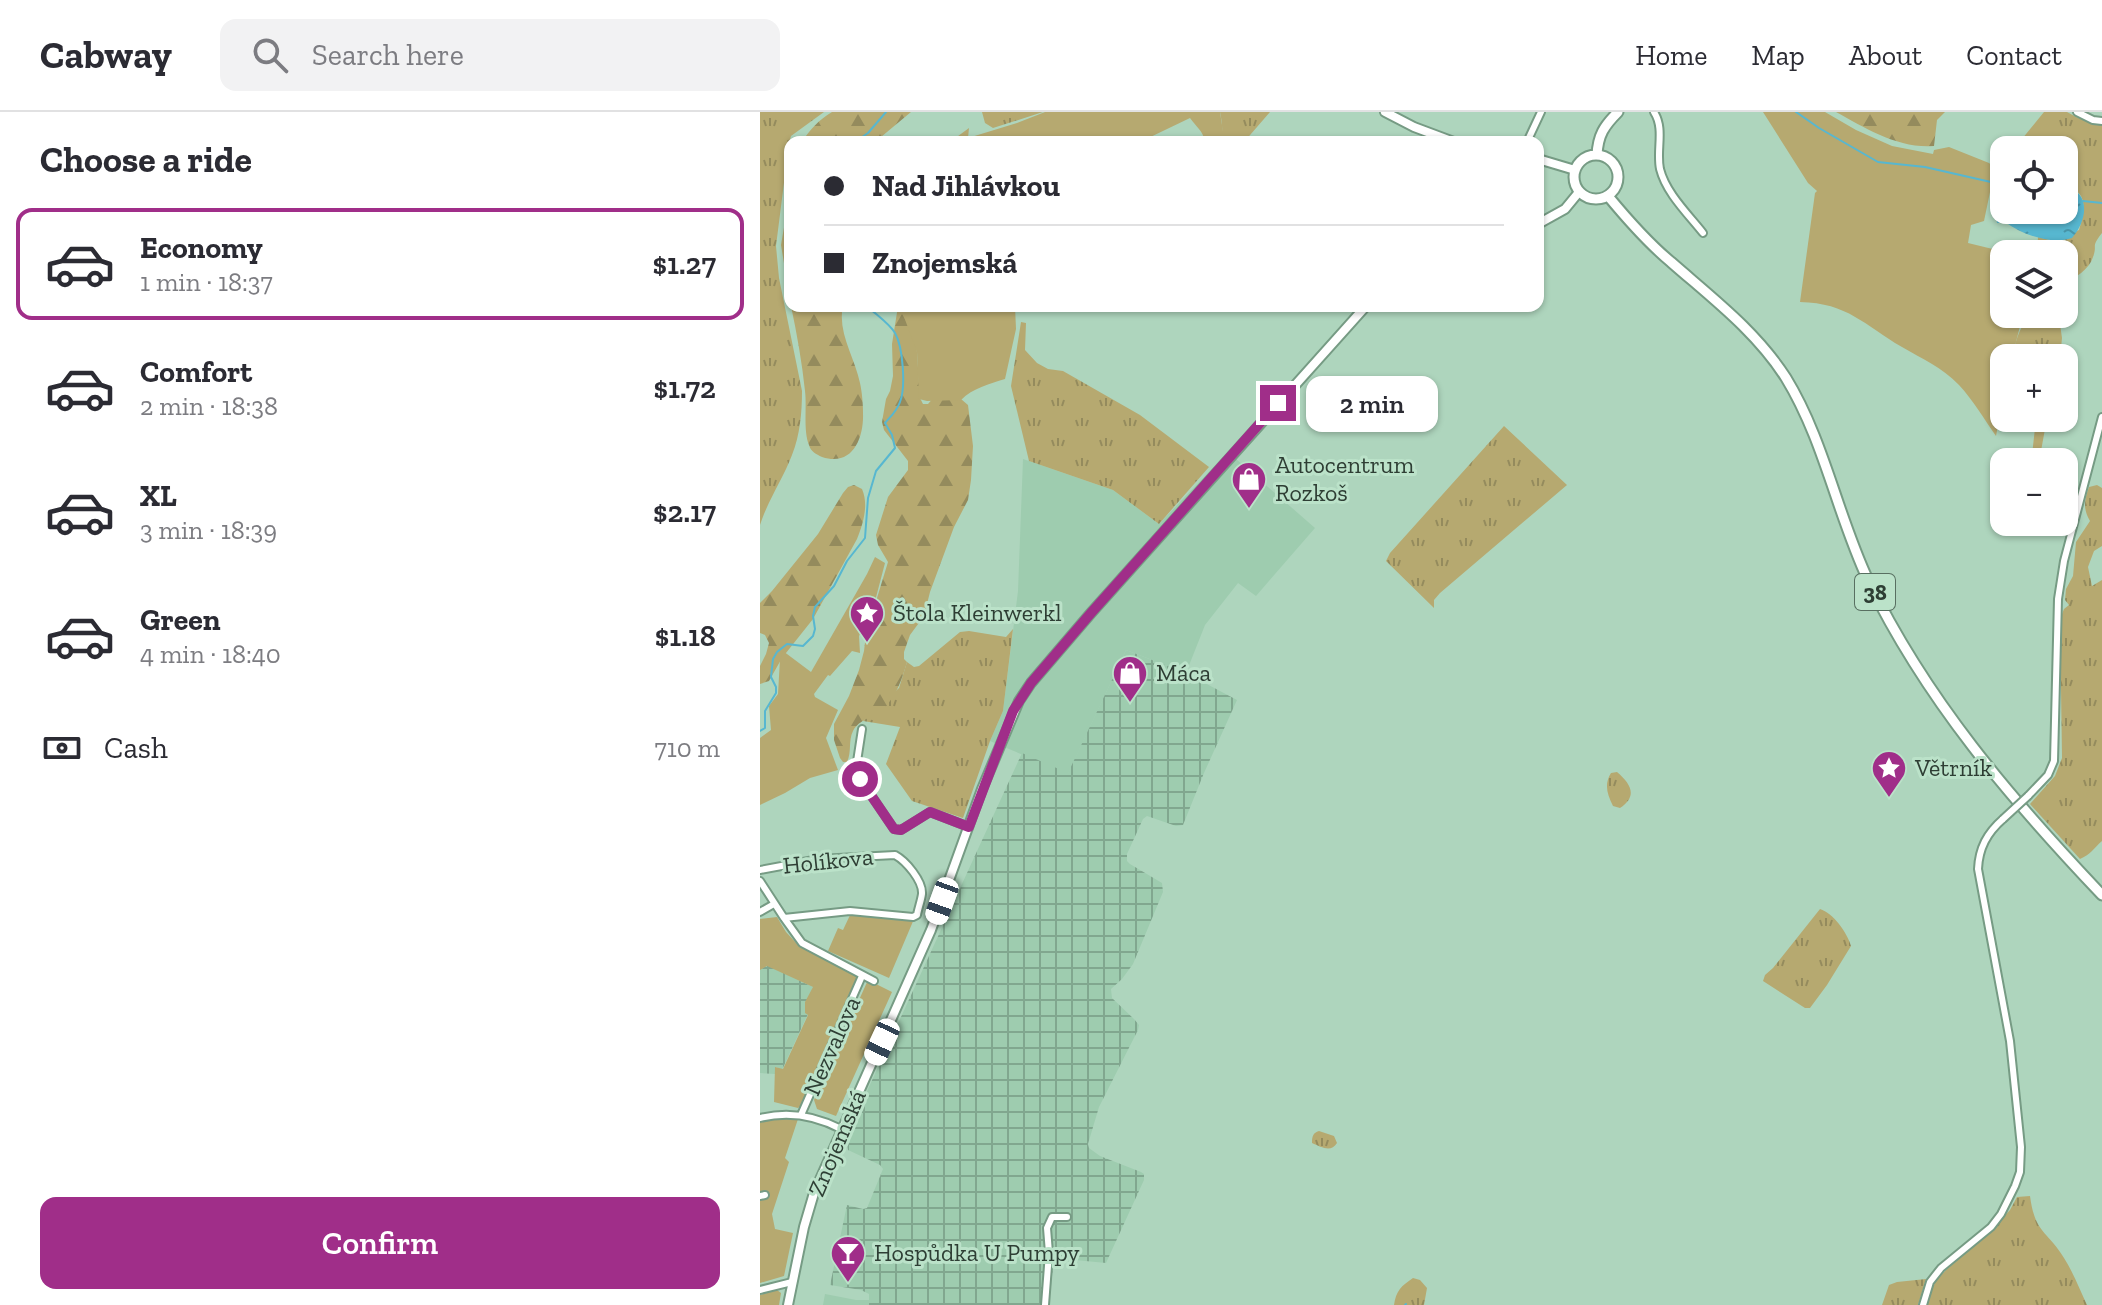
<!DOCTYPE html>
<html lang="en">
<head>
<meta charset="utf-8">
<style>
  :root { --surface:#fff; --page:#f2f2f3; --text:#2b2b33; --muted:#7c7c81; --line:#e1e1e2; --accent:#a02e89 }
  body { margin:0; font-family:"Zilla Slab",serif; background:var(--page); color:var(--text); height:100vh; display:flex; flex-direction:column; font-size:30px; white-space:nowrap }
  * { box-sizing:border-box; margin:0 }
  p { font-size:26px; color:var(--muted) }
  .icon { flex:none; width:44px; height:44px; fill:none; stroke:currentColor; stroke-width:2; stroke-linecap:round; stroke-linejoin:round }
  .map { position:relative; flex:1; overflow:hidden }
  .sheet { display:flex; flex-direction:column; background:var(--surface); width:760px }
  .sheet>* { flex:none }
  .hud { position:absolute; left:24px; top:24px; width:760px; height:176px; border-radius:16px; box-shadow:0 2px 6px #0004; display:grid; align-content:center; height:176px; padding:0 40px; background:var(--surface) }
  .fabs { position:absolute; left:1230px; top:24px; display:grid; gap:16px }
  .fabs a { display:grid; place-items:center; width:88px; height:88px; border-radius:16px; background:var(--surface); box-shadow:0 2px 6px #0004; font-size:40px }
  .end { position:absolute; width:36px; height:36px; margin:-18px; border:10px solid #a02e89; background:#fff; box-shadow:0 0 0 4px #fff }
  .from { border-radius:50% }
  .bubble { position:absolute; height:56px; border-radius:16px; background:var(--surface); box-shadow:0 2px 6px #0004; font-size:26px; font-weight:600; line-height:56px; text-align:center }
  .car { position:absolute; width:24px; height:48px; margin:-24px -12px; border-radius:10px; box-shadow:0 0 6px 2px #0007; background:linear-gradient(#fff 24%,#345 0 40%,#fff 0 76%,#345 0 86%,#fff 0) }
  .hud b { display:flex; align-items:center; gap:28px; height:76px; font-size:30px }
  .hud b+b { border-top:2px solid var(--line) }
  .hud i { width:20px; height:20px; background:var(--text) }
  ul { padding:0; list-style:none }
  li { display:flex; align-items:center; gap:24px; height:112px; margin:0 16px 12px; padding:0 24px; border:4px solid transparent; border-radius:16px }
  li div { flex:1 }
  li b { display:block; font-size:30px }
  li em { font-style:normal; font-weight:600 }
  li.active { border-color:var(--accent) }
  li>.icon { width:72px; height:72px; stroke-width:1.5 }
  h2 { padding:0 40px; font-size:36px; line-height:96px }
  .pay { display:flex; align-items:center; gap:20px; height:88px; padding:0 40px; font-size:30px }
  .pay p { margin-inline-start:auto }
  .action { display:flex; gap:16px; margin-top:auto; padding:16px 40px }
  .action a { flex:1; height:92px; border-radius:16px; background:var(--accent); color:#fff; font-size:32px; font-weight:600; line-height:92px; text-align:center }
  header { display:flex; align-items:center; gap:48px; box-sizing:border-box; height:112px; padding:0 40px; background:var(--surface); border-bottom:2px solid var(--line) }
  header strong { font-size:38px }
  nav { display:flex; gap:44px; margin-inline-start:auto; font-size:28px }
  .search { width:560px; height:72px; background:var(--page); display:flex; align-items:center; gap:20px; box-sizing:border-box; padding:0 28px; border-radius:16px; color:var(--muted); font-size:30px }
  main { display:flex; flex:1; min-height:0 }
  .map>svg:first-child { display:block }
  .built { fill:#9eccaf }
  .industrial { fill:url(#industrial-grid) }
  .grass { fill:url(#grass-tufts) }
  .forest { fill:url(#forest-firs) }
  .garden { fill:#b6a970 }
  .water { fill:url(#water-ripples) }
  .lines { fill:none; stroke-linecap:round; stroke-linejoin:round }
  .stream { stroke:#57b7d0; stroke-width:2 }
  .street-casing { stroke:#769b84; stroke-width:10 }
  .secondary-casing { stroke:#769b84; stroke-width:12 }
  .primary-casing { stroke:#769b84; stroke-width:13 }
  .street { stroke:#fff; stroke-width:6 }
  .secondary { stroke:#fff; stroke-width:8 }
  .primary { stroke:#fff; stroke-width:9 }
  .street-bridge-casing { stroke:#769b84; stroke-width:10; stroke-linecap:butt }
  .street-bridge { stroke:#fff; stroke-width:6 }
  .route { stroke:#a02e89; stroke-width:10 }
  .labels { text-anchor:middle; stroke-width:6; stroke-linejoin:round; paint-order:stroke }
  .shield { fill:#bbe2c9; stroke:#586f61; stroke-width:2 }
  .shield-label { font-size:22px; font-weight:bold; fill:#2e3e34 }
  .poi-label { font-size:24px; fill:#2e3e34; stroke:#bbe2c9; text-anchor:start }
  .street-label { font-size:24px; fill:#2e3e34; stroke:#bbe2c9 }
</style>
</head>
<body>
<header>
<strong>Cabway</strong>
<div class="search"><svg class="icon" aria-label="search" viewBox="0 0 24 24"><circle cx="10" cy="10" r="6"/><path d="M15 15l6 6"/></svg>Search here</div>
<nav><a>Home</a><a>Map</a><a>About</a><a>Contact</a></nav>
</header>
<main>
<section class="sheet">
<h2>Choose a ride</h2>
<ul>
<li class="active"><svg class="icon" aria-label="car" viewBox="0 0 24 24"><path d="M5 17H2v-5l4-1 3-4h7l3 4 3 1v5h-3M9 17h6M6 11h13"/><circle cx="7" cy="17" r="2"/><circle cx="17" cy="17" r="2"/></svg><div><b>Economy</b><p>1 min · 18:37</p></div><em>$1.27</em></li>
<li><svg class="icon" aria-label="car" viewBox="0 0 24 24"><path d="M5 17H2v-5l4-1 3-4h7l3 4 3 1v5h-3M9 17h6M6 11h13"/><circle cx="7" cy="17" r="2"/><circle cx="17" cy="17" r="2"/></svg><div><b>Comfort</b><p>2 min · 18:38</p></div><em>$1.72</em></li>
<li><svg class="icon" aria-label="car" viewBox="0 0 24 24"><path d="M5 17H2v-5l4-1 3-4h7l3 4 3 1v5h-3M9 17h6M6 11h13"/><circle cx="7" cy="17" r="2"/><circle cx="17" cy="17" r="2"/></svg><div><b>XL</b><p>3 min · 18:39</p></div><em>$2.17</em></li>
<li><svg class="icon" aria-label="car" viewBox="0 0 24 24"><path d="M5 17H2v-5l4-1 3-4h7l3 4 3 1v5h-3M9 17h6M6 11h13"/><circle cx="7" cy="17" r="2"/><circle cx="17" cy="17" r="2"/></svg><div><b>Green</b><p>4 min · 18:40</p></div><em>$1.18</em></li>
</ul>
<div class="pay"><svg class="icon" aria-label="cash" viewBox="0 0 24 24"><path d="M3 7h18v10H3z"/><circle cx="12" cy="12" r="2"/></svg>Cash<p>710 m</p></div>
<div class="action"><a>Confirm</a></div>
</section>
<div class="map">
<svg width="1342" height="1193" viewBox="0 0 1342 1193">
  <defs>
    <pattern id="industrial-grid" width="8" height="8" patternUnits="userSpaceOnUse" patternTransform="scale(2)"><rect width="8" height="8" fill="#9eccaf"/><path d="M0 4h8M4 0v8" fill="none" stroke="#81a78f"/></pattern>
    <pattern id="grass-tufts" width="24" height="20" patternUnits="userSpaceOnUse" patternTransform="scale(2)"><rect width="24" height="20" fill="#b6a970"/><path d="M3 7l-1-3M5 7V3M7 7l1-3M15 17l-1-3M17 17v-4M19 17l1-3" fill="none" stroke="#948b5d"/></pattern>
    <pattern id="forest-firs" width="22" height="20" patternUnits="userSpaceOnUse" patternTransform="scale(2)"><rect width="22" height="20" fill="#b6a970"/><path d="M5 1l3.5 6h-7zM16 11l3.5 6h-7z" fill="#948b5d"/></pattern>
    <pattern id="water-ripples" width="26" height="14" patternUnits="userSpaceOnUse" patternTransform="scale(2)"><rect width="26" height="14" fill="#57b7d0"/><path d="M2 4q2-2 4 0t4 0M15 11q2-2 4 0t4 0" fill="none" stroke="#4896aa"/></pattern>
  </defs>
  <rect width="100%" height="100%" fill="#aed5bd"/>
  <path class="built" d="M468 340 555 416 496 484 478 471 445 513 426 561 366 538 308 662 230 629 243 599 258 479 263 347 353 378 399 412Z
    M65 1182 96 1188H109V1193H63Z"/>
  <path class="industrial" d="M366 538 426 561 477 588 444 661 423 713 416 714 387 704 383 707 367 742V749L370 752 402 771 403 780 373 852 362 867 351 877 352 886 374 907 379 913 378 918 339 995 328 1032 329 1036 340 1044 381 1060 384 1062V1068L346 1151 294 1146 289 1193H109V1182L101 1178 70 1173 87 1093 103 1097 107 1096 123 1057 120 1053 88 1038 86 1025 262 641 308 661Z
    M7 853 53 875 48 902 22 958 16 955 15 962 0 961V858Z"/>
  <path class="grass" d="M0 0H64L31 24 29 31 16 134 19 166 42 279C42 301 40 323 32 343 23 367 8 388 0 413Z
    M222 0H283L233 16 225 11Z
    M460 0H510L484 30H459C464 21 462 10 460 0Z
    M1284 0H1307L1318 6 1330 8 1342 13V121C1330 136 1338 132 1333 145 1329 158 1315 166 1304 171V142H1277L1278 125 1294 129 1319 118C1325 97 1329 79 1304 74V38H1253Z
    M1274 202H1286L1300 212 1302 226 1300 246H1252C1256 230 1259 211 1274 202Z
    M261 210 266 211 265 238 277 251 288 257 303 259 380 303 449 355 399 412 353 378 269 349 251 274Z
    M1244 283V306H1287L1281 339 1276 345 1272 343 1275 316 1265 311H1247L1239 308Z
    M744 314 807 373 680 481 674 488V496L626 449 630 441Z
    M1337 373 1342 376V434L1334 439 1328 455 1332 474 1342 468V729C1334 736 1330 743 1320 747L1270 692 1295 664 1302 646 1300 507 1304 497 1309 493 1305 488 1306 477 1313 464 1316 430 1330 409C1323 397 1324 389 1329 375Z
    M253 517 243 599 230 629 203 706 152 689 126 652 140 615 103 609 139 576 147 550 154 555 159 554 200 520 209 519 246 525Z
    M857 660C871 672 878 684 860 696L853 694C847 682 844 672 851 661Z
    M1060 797C1073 801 1087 820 1091 834L1067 873 1050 896H1045L1003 869 1005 863 1013 856Z
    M559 1019 574 1024 577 1031C571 1041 561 1035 552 1031 552 1024 553 1021 559 1019Z
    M1270 1084C1275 1122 1287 1118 1304 1146 1313 1160 1320 1178 1327 1193H1166L1172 1173 1186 1158 1219 1130 1250 1098 1257 1085Z
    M653 1166 660 1168 667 1176 664 1193H634C636 1179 641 1174 653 1166Z
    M1166 1167 1158 1193H1122L1129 1173 1137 1170Z"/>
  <path class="forest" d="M72 0H151L115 30H42C50 17 59 8 72 0Z
    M1076 0H1185L1177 8 1174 34C1139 37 1105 16 1076 0Z
    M30 80V188L21 133Z
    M31 194H83C77 220 95 246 100 271 102 280 103 292 103 301 104 327 92 355 62 345 56 342 51 340 49 333 43 318 47 295 45 279 42 251 37 222 31 194Z
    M138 194H151L155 210 160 286 163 292H168L175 284 201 287 208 293 213 334 211 368 208 388 194 415 170 480 164 504 150 523 144 540V547L147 550C142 567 137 583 124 596 115 605 99 607 93 619 88 629 92 640 87 650H83L80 646 74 628V612L89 584 99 558 104 539 106 522 128 450 118 433 116 423 128 385 148 358V349L124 318 122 310 126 287 130 279 133 264 132 232Z
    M94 373 102 377C109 393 103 412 97 427L53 507 22 546 9 569 0 572V554L6 542 9 531 5 523 0 521V491L12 479 58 422 83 381 88 375Z"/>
  <path class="garden" d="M285 0H460L462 13V26L459 30H445C443 18 436 15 430 6L380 30H190L209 16 208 26 257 11Z
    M1003 0H1065L1096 18 1132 34 1173 42 1174 38 1189 35 1229 51 1235 56 1224 109 1211 113 1208 131 1253 142H1244V202H1263L1252 246H1244V283L1236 324C1224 307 1213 288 1199 273 1182 255 1162 247 1142 235 1104 213 1088 191 1040 190L1055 81 1057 79 1048 71Z
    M140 194H255L256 217 245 267C229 272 213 276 201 288L167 289 159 287 157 240Z
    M115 445 125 451 114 493 99 524 100 541 92 539 70 564 68 563 54 582 55 585 78 598 66 626 78 658 50 666 25 681 0 693V626L11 618 9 594 18 582 20 547 23 539 51 560 107 462Z
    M91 801 154 807 129 866 68 839 78 816 83 818Z
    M17 805 26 820 39 834 97 863 99 868 42 993 38 996 14 990 15 955 23 957 48 903 45 901V890L53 875 7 854 0 858V807Z
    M108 868 132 880 76 1004 57 997 54 988Z
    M24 1006 38 1007 25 1046 29 1050 12 1102 15 1117 33 1121 24 1164 0 1171V1009Z
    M17 1178 21 1181 19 1193H0V1183Z"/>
  <path class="water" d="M1244 68V98H1304V74C1332 80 1327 109 1312 126 1291 133 1263 123 1245 110L1237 111 1236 102Z"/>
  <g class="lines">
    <path class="stream" d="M1036 0 1059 16 1118 50 1165 55 1244 73
      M95 30 108 21 126 0
      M1323 89 1342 91
      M0 619 5 616V599L16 581V575L11 565 13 547 17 540 27 532 43 534 53 524 55 517 53 504 55 495 74 474 87 449 105 426 108 386 116 359 135 336 132 323 125 311C131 304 137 299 140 290 146 275 143 235 135 221 129 211 115 202 107 194
      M645 1193 646 1192"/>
    <g class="street-casing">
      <path id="street" d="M894 0C905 17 896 38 900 57 906 81 928 102 943 121
        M1317 0 1333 8 1342 9
        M767 30 781 0
        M102 617 96 656 100 667 134 717 141 718 170 700 209 715
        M1268 684 1288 663 1294 649 1298 487 1304 449 1342 305
        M0 758 59 747 135 743C146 749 163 769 162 782 161 789 158 797 157 803L153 805 90 799 24 806 0 769
        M0 800 14 792
        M24 806 42 831 114 869
        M41 1003 102 864
        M0 1006C28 999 56 1004 81 1017
        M0 1084 5 1083
        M0 1178 32 1170
        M285 1193 289 1141 287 1116 292 1105H307
        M1163 1193 1170 1170 1181 1156 1231 1115 1241 1102 1255 1074 1260 1060 1261 1035 1250 929 1218 757C1219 736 1227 721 1243 707"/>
    </g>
    <g class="secondary-casing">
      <path id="secondary" d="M625 0 654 15 694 30
        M778 47 815 58
        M778 112 805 97 819 80
        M28 1193 44 1115 54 1081 171 818 222 677 259 589 271 571 331 501 606 194"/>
    </g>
    <g class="primary-casing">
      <path id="primary" d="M814 65a22 22 0 1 1 44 0a22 22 0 1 1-44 0Z
        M837 43C838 23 844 14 858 0
        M848 84C867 107 888 131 911 150 952 186 996 219 1026 266 1064 328 1077 402 1108 468 1166 588 1251 687 1342 783"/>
    </g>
    <use href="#street" class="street"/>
    <use href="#secondary" class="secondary"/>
    <use href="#primary" class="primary"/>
    <g class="street-bridge-casing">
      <path id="street-bridge" d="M1243 707 1268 684"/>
    </g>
    <use href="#street-bridge" class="street-bridge"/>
  </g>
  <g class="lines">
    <path class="route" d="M100 667 134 717 141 718 170 700 209 715 253 599 271 571 331 501 518 291"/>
  </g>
  <defs>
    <g id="shop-pin" transform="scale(1.8)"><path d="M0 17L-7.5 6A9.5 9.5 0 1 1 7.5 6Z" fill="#a02e89" stroke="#bbe2c9"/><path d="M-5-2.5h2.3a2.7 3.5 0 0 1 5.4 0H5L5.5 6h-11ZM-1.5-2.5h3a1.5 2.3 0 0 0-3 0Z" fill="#fff"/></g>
    <g id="sight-pin" transform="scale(1.8)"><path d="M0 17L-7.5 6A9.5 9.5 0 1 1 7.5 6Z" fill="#a02e89" stroke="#bbe2c9"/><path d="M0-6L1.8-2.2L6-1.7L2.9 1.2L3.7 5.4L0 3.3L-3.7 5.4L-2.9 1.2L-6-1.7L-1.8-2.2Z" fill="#fff"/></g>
    <g id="bar-pin" transform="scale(1.8)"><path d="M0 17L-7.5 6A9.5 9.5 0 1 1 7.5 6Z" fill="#a02e89" stroke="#bbe2c9"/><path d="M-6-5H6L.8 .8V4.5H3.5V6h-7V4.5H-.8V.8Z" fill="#fff"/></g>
  </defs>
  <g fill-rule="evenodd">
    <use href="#shop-pin" x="489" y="367"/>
    <use href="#sight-pin" x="107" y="501"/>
    <use href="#shop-pin" x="370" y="561"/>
    <use href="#sight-pin" x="1129" y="656"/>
    <use href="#bar-pin" x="88" y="1141"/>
  </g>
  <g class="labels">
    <rect class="shield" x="1095" y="462" width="40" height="36" rx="6"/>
    <g class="shield-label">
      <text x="1115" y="488">38</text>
    </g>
    <g class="poi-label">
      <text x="515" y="361">Autocentrum<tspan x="515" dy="28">Rozkoš</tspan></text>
      <text x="133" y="509">Štola Kleinwerkl</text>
      <text x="396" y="569">Máca</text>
      <text x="1155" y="664">Větrník</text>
      <text x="114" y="1149">Hospůdka U Pumpy</text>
    </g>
    <g class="street-label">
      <text transform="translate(68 749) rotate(-6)" y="8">Holíkova</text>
      <text transform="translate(72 934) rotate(-66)" y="8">Nezvalova</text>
      <text transform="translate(77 1031) rotate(-67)" y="8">Znojemská</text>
    </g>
  </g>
</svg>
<div class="fabs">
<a><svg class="icon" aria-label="locate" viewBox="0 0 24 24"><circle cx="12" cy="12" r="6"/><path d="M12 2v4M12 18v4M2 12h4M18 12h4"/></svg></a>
<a><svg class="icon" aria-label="layers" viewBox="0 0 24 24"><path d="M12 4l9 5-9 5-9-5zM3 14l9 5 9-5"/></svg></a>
<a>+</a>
<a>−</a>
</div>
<i class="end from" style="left:100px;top:667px"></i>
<i class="end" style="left:518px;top:291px"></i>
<div class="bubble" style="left:546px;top:264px;width:132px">2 min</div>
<i class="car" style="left:182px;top:789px;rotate:200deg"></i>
<i class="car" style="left:122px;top:930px;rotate:205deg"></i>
<div class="hud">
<b><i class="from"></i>Nad Jihlávkou</b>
<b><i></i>Znojemská</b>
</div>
</div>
</main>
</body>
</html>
